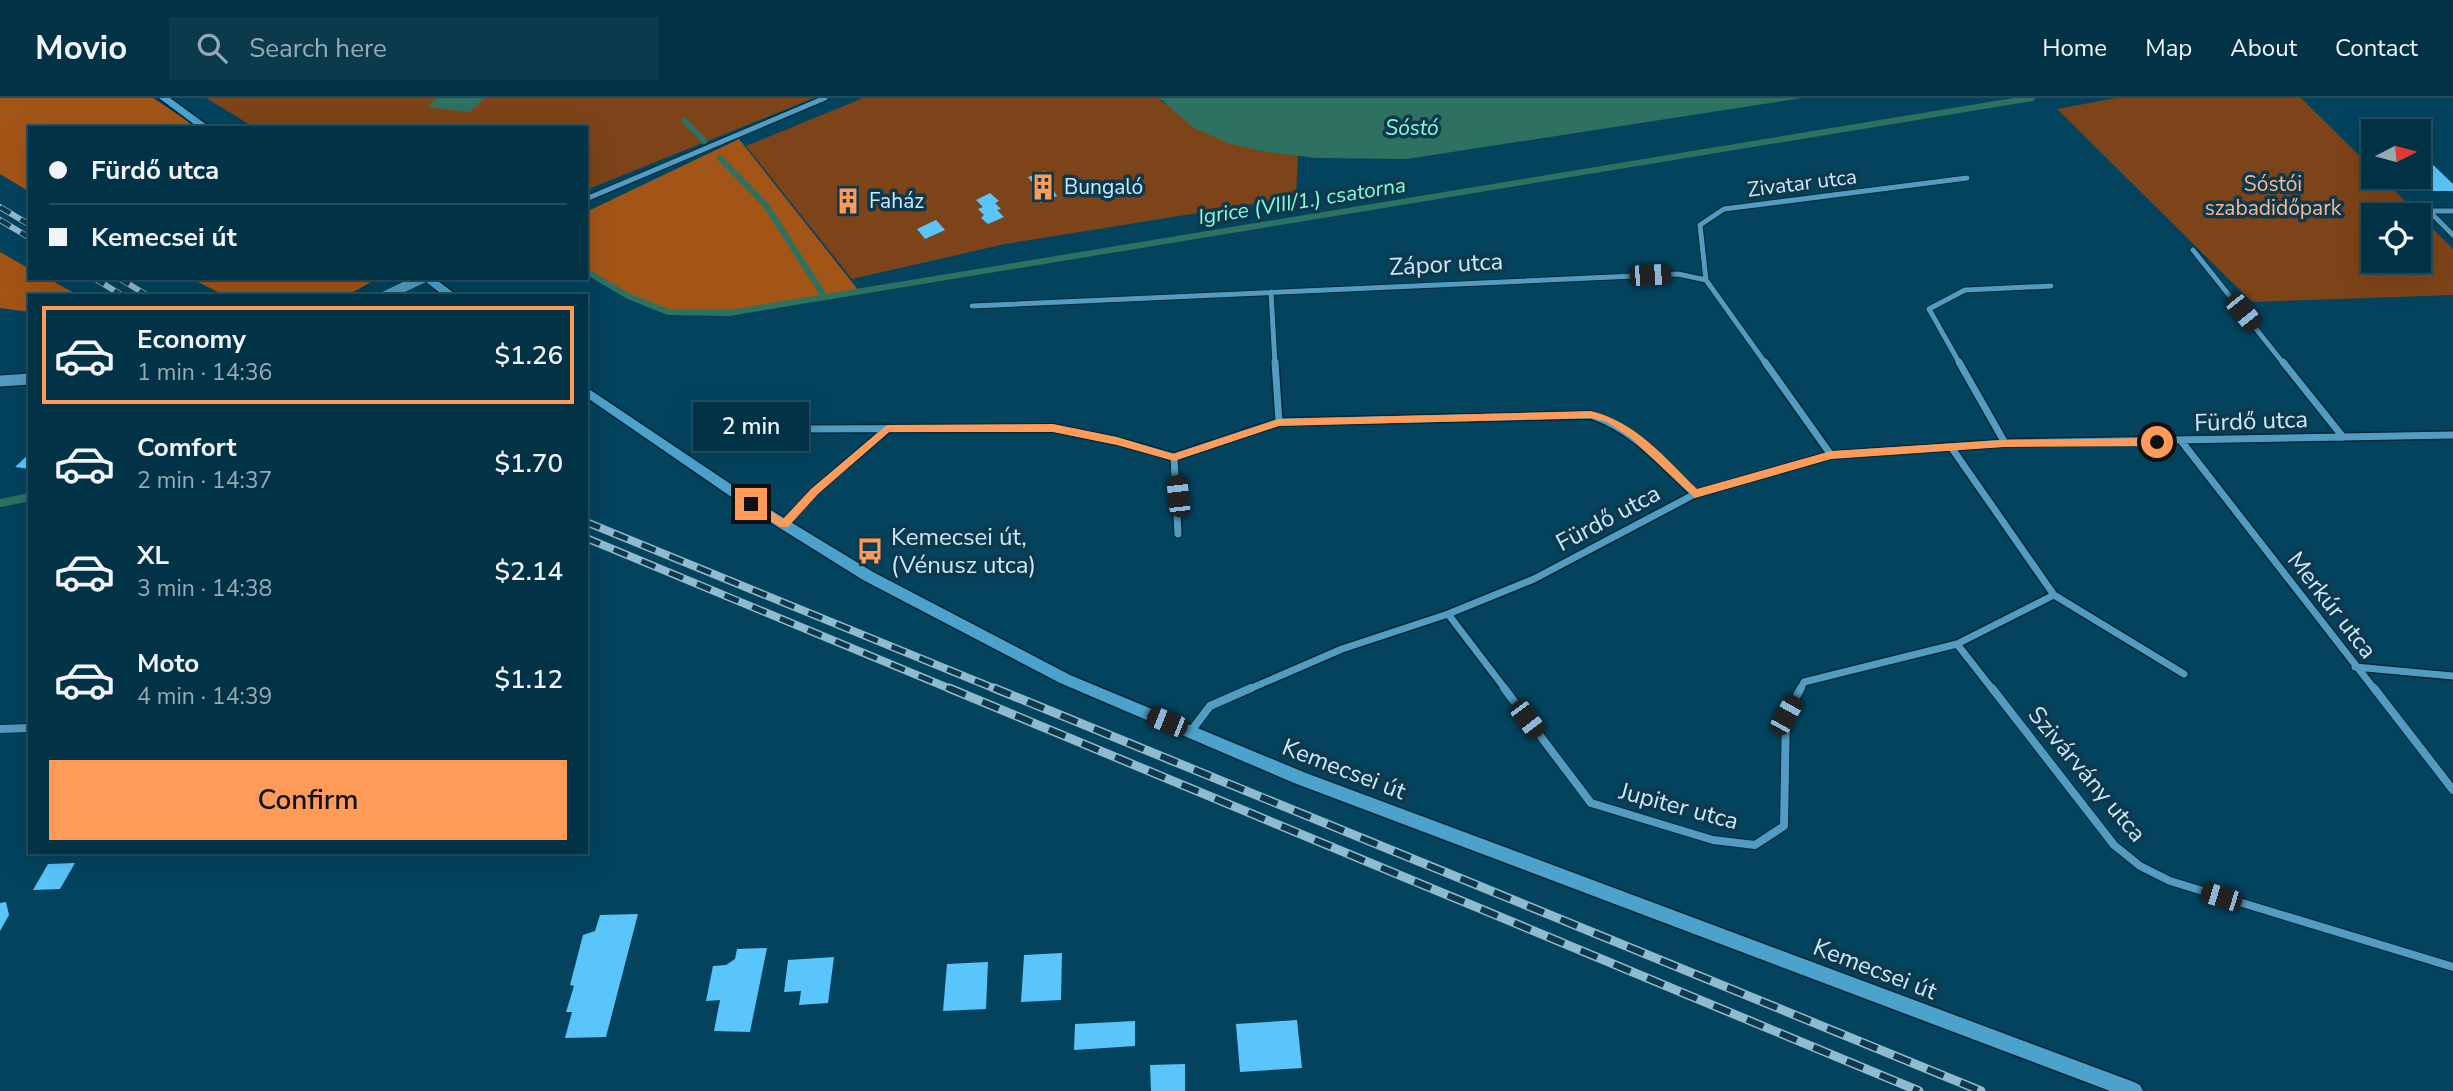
<!DOCTYPE html>
<html lang="en">
<head>
<meta charset="utf-8">
<style>
  :root { --surface:#023246; --page:#0c3a4d; --text:#f1f3f6; --muted:#96aab3; --line:#234d5f; --accent:#fe9b58 }
  body { margin:0; font-family:"Nunito Sans",sans-serif; background:var(--page); color:var(--text); height:100vh; display:flex; flex-direction:column; font-size:26px; white-space:nowrap }
  * { box-sizing:border-box; margin:0 }
  p { font-size:23px; color:var(--muted) }
  .icon { flex:none; width:38px; height:38px; fill:none; stroke:currentColor; stroke-width:2; stroke-linecap:round; stroke-linejoin:round }
  .map { position:relative; flex:1; overflow:hidden }
  .drawer { position:absolute; left:28px; top:196px; width:560px; height:560px; display:flex; flex-direction:column; background:var(--surface); border-radius:0px; box-shadow:0 7px 28px #0002,0 0 0 2px var(--line) }
  .drawer>* { flex:none }
  .hud { position:absolute; left:28px; top:28px; width:560px; height:154px; border-radius:0px; box-shadow:0 7px 28px #0002,0 0 0 2px var(--line); display:grid; align-content:center; height:154px; padding:0 21px; background:var(--surface) }
  .needle { width:46px; rotate:84deg }
  .tools { position:absolute; left:2361px; top:21px; display:grid; gap:14px }
  .tools a { display:grid; place-items:center; width:70px; height:70px; border-radius:0px; background:var(--surface); box-shadow:0 7px 28px #0002,0 0 0 2px var(--line); font-size:35px }
  .end { position:absolute; width:32px; height:32px; margin:-16px; border:9px solid #fe9b58; background:#111; box-shadow:0 0 0 4px #111 }
  .from { border-radius:50% }
  .bubble { position:absolute; height:49px; border-radius:0px; background:var(--surface); box-shadow:0 7px 28px #0002,0 0 0 2px var(--line); font-size:23px; font-weight:600; line-height:49px; text-align:center }
  .car { position:absolute; width:21px; height:42px; margin:-21px -10px; border-radius:9px; box-shadow:0 0 5px 2px #0007; background:linear-gradient(#222 24%,#8ab4d8 0 40%,#222 0 76%,#8ab4d8 0 86%,#222 0) }
  .hud b { display:flex; align-items:center; gap:24px; height:66px; font-size:26px }
  .hud b+b { border-top:2px solid var(--line) }
  .hud i { width:18px; height:18px; background:var(--text) }
  ul { padding:12px 0 0; list-style:none }
  li { display:flex; align-items:center; gap:21px; height:98px; margin:0 14px 10px; padding:0 7px; border:4px solid transparent; border-radius:0px }
  li div { flex:1 }
  li b { display:block; font-size:26px }
  li em { font-style:normal; font-weight:600 }
  li.on { border-color:var(--accent) }
  li>.icon { width:63px; height:63px; stroke-width:1.5 }
  .cta { display:flex; gap:14px; margin-top:auto; padding:14px 21px }
  .cta a { flex:1; height:80px; border-radius:0px; background:var(--accent); color:#111; font-size:28px; font-weight:600; line-height:80px; text-align:center }
  header { display:flex; align-items:center; gap:42px; box-sizing:border-box; height:98px; padding:0 35px; background:var(--surface); border-bottom:2px solid var(--line) }
  header strong { font-size:33px }
  nav { display:flex; gap:38px; margin-inline-start:auto; font-size:24px }
  .search { width:490px; height:63px; background:var(--page); display:flex; align-items:center; gap:18px; box-sizing:border-box; padding:0 24px; border-radius:0px; color:var(--muted); font-size:26px }
  .map>svg:first-child { display:block }
  .green { fill:#7d4419; fill-rule:evenodd }
  .forest { fill:#a35517 }
  .water { fill:#2d7160 }
  .lines { fill:none; stroke-linecap:round; stroke-linejoin:round }
  .stream-far1 { stroke:#2d7160; stroke-width:6 }
  .stream { stroke:#2d7160; stroke-width:8 }
  .building { fill:#59c5fa }
  .minor-far2-casing { stroke:#00283b; stroke-width:7 }
  .minor-far1-casing { stroke:#00283b; stroke-width:10 }
  .minor-casing { stroke:#00283b; stroke-width:10 }
  .tertiary-far1-casing { stroke:#00283b; stroke-width:11 }
  .tertiary-casing { stroke:#00283b; stroke-width:14 }
  .secondary-casing { stroke:#00283b; stroke-width:3 }
  .minor-far2 { stroke:#539cc1; stroke-width:5 }
  .minor-far1 { stroke:#539cc1; stroke-width:7 }
  .minor { stroke:#539cc1; stroke-width:8 }
  .tertiary-far1 { stroke:#539cc1; stroke-width:10 }
  .tertiary { stroke:#539cc1; stroke-width:11 }
  .secondary { fill:#4da2cc; fill-rule:evenodd }
  .rail-far2-casing { stroke:#8fbbd1; stroke-width:6 }
  .rail-far1-casing { stroke:#8fbbd1; stroke-width:8 }
  .rail-casing { stroke:#8fbbd1; stroke-width:9 }
  .rail-far2 { stroke:#10384b; stroke-width:4.5; stroke-dasharray:12; stroke-linecap:butt }
  .rail-far1 { stroke:#10384b; stroke-width:5; stroke-dasharray:15; stroke-linecap:butt }
  .rail { stroke:#10384b; stroke-width:6; stroke-dasharray:18; stroke-linecap:butt }
  .route { fill:#fe9b58 }
  .labels { text-anchor:middle; stroke-width:7; stroke-linejoin:round; paint-order:stroke }
  .far-water-label { font-size:21px; font-style:italic; fill:#81ffdc; stroke:#10384b }
  .far-street-label { font-size:21px; fill:#c7eafe; stroke:#10384b }
  .far-park-label { font-size:21px; fill:#f9b88f; stroke:#10384b }
  .far-poi-label { font-size:21px; fill:#c7eafe; stroke:#10384b; text-anchor:start }
  .street-label { font-size:24px; fill:#c7eafe; stroke:#10384b }
  .poi-label { font-size:24px; fill:#c7eafe; stroke:#10384b; text-anchor:start }
</style>
</head>
<body>
<header>
<strong>Movio</strong>
<div class="search"><svg class="icon" aria-label="search" viewBox="0 0 24 24"><circle cx="10" cy="10" r="6"/><path d="M15 15l6 6"/></svg>Search here</div>
<nav><a>Home</a><a>Map</a><a>About</a><a>Contact</a></nav>
</header>
<div class="map">
<svg width="2453" height="993" viewBox="0 0 2453 993">
  <rect width="100%" height="100%" fill="#03435e"/>
  <path class="green" d="M206 0H814L586 92V30H255Z
    M863 0H1159L1163 5 1261 53 1298 57 1296 99 1005 146 852 181 746 48Z
    M2116 0H2301L2373 71V79H2381L2453 151V197L2252 204 2057 11ZM2418 117V163H2373V117Z"/>
  <path class="forest" d="M0 0H153L198 30H30V94L0 76Z
    M739 41 859 193 729 215 668 214 628 198 586 173V114Z
    M0 154 30 171V180H47L76 196 30 198V214L0 210Z
    M190 180H378L346 198H226Z"/>
  <path class="water" d="M437 0H485L469 14 428 9Z
    M1159 0H1802L1407 61 1316 60 1261 53 1228 45 1194 30Z"/>
  <g class="lines">
    <path class="stream-far1" d="M685 23 704 43
      M720 60 765 106 825 199
      M586 173 628 198 668 214 729 215 2032 0"/>
    <path class="stream" d="M0 405 30 399"/>
  </g>
  <path class="building" d="M2418 63H2429L2453 86V93H2428L2413 79H2418Z
    M1045 73 1052 82 1048 84 1057 98 1040 105 1033 97 1037 95 1032 89 1035 88 1028 79Z
    M990 95 999 103 995 105 1001 111 997 112 1004 119 988 126 981 120 984 117 978 111 983 109 976 102Z
    M936 122 945 132 925 141 917 131Z
    M30 355V371L15 369Z
    M75 765 60 791 33 792 48 766Z
    M6 804 9 817 0 833V805Z
    M638 816 606 939 565 940 572 914H566L574 888 570 887 583 837 595 833 600 817Z
    M767 850 750 934 714 933 720 902 706 903 713 868 726 867 735 861 737 851Z
    M1062 855 1061 902 1021 904 1024 857Z
    M834 859 828 905 799 907 801 893 784 894 788 862Z
    M988 864 986 911 943 913 947 866Z
    M1297 922 1302 970 1240 974 1236 926Z
    M1135 923V948L1074 952 1075 926Z
    M1185 966V993H1151L1150 967Z"/>
  <g class="lines">
    <g class="minor-far2-casing">
      <path id="minor-far2" d="M586 101 825 0
        M2429 113 2453 137
        M2429 113H2453
        M2193 152 2284 266
        M1706 182 1700 127 1724 111 1967 80
        M1271 194 1275 266
        M972 208 1678 176 1706 182 1766 266
        M1960 266 1929 211 1965 192 2051 188"/>
    </g>
    <g class="minor-far1-casing">
      <path id="minor-far1" d="M1275 264 1279 324
        M1765 264 1831 357
        M1959 264 2005 345
        M2283 264 2343 339
        M786 331 1053 330 1117 343 1174 359 1178 436
        M2182 344 2375 592
        M1951 349 2054 497 2184 576
        M1174 359 1279 324 1591 317C1635 332 1662 366 1695 396
        M784 426 815 393 886 332
        M1448 516 1506 592
        M1957 546 1993 592
        M2355 569 2453 578
        M1247 592 1342 551 1448 516 1534 481 1695 396 1831 357 2005 345 2453 337
        M1800 592 1804 584 1957 546 2054 497"/>
    </g>
    <g class="minor-casing">
      <path id="minor" d="M1504 590 1591 705 1713 742 1755 747 1784 728 1786 617 1801 590
        M1992 590 2114 747 2140 768 2170 783 2453 869
        M2374 590 2453 692
        M0 631 30 630
        M1191 633 1210 608 1251 590"/>
    </g>
    <g class="tertiary-far1-casing">
      <path id="tertiary-far1" d="M385 198 423 180"/>
    </g>
    <g class="tertiary-casing">
      <path id="tertiary" d="M0 283 30 281"/>
    </g>
    <g class="secondary-casing">
      <path id="secondary" d="M159 0H170L211 30H199Z
        M421 180H434L458 198H444Z
        M586 289 756 403 873 474 1070 577 1306 675 2134 984 2140 987 2143 993H2110L1294 685 1060 585 863 482 746 409 586 299Z"/>
    </g>
    <use href="#minor-far2" class="minor-far2"/>
    <use href="#minor-far1" class="minor-far1"/>
    <use href="#minor" class="minor"/>
    <use href="#tertiary-far1" class="tertiary-far1"/>
    <use href="#tertiary" class="tertiary"/>
    <use href="#secondary" class="secondary"/>
    <g class="rail-far2-casing">
      <path id="rail-far2" d="M0 109 30 127
        M0 122 30 140
        M94 180 123 198
        M119 180 148 198"/>
    </g>
    <g class="rail-far1-casing">
      <path id="rail-far1" d="M586 424 998 592
        M586 440 953 592"/>
    </g>
    <g class="rail-casing">
      <path id="rail" d="M949 590 1919 993
        M994 590 1981 993"/>
    </g>
    <use href="#rail-far2" class="rail-far2"/>
    <use href="#rail-far1" class="rail-far1"/>
    <use href="#rail" class="rail"/>
  </g>
  <path class="route" d="M1591 313C1636 324 1665 360 1697 391L1831 353 2004 342 2157 340 2162 344 2157 348 2004 349 1831 361 1695 400 1631 340 1607 324 1591 320 1279 328 1174 363 1117 347 1053 334H889L818 396 788 429H780L746 406 751 402 755 403 783 421 811 391 887 327 1053 326 1117 339 1173 356 1279 321Z"/>
  <defs>
    <g id="building-bare" transform="scale(2.1)"><path d="M-4-6H4V6H1V3H-1V6H-4ZM-2.5-4.3h1.7v1.8h-1.7ZM.8-4.3h1.7v1.8H.8ZM-2.5-1h1.7V.8h-1.7ZM.8-1h1.7V.8H.8Z" fill="#fe9b58" stroke="#10384b" stroke-width="2.5" paint-order="stroke"/></g>
    <g id="bus-bare" transform="scale(2.1)"><path d="M-5-6H5V4H4V6H2V4H-2V6H-4V4H-5ZM-3.5-4V0h7V-4ZM-3.5 1.2v1.5H-2V1.2ZM2 1.2v1.5H3.5V1.2Z" fill="#fe9b58" stroke="#10384b" stroke-width="2.5" paint-order="stroke"/></g>
  </defs>
  <g fill-rule="evenodd">
    <use href="#building-bare" x="1043" y="89"/>
    <use href="#building-bare" x="848" y="103"/>
    <use href="#bus-bare" x="870" y="453"/>
  </g>
  <g class="labels">
    <g class="far-water-label">
      <text x="1412" y="37">Sóstó</text>
      <text transform="translate(1302 103) rotate(-9)" y="7">Igrice (VIII/1.) csatorna</text>
    </g>
    <g class="far-street-label">
      <text transform="translate(1802 85) rotate(-7)" y="7">Zivatar utca</text>
    </g>
    <g class="far-park-label">
      <text x="2273" y="93">Sóstói<tspan x="2273" dy="24">szabadidőpark</tspan></text>
    </g>
    <g class="far-poi-label">
      <text x="1064" y="96">Bungaló</text>
      <text x="869" y="110">Faház</text>
    </g>
    <g class="street-label">
      <text transform="translate(1446 166) rotate(-3)" y="8">Zápor utca</text>
      <text transform="translate(2251 323) rotate(-2)" y="8">Fürdő utca</text>
      <text transform="translate(1608 420) rotate(-28)" y="8">Fürdő utca</text>
      <text transform="translate(2332 507) rotate(52)" y="8">Merkúr utca</text>
      <text transform="translate(1344 671) rotate(21)" y="8">Kemecsei út</text>
      <text transform="translate(2087 676) rotate(50)" y="8">Szivárvány utca</text>
      <text transform="translate(1679 708) rotate(15)" y="8">Jupiter utca</text>
      <text transform="translate(1875 871) rotate(21)" y="8">Kemecsei út</text>
    </g>
    <g class="poi-label">
      <text x="891" y="447">Kemecsei út,<tspan x="891" dy="28">(Vénusz utca)</tspan></text>
    </g>
  </g>
</svg>
<div class="tools">
<a><svg class="needle" viewBox="-14 -14 28 28"><path d="M0-13l5 13h-10z" fill="#e53935"/><path d="M0 13l5-13h-10z" fill="#96aab3"/></svg></a>
<a><svg class="icon" aria-label="locate" viewBox="0 0 24 24"><circle cx="12" cy="12" r="6"/><path d="M12 2v4M12 18v4M2 12h4M18 12h4"/></svg></a>
</div>
<i class="end from" style="left:2157px;top:344px"></i>
<i class="end" style="left:751px;top:406px"></i>
<div class="bubble" style="left:693px;top:304px;width:116px">2 min</div>
<i class="car" style="left:1650px;top:177px;rotate:87deg"></i>
<i class="car" style="left:2243px;top:214px;rotate:141deg"></i>
<i class="car" style="left:1178px;top:398px;rotate:354deg"></i>
<i class="car" style="left:1786px;top:617px;rotate:29deg"></i>
<i class="car" style="left:1527px;top:621px;rotate:143deg"></i>
<i class="car" style="left:1167px;top:624px;rotate:292deg"></i>
<i class="car" style="left:2221px;top:799px;rotate:287deg"></i>
<div class="hud">
<b><i class="from"></i>Fürdő utca</b>
<b><i></i>Kemecsei út</b>
</div>
<section class="drawer">
<ul>
<li class="on"><svg class="icon" aria-label="car" viewBox="0 0 24 24"><path d="M5 17H2v-5l4-1 3-4h7l3 4 3 1v5h-3M9 17h6M6 11h13"/><circle cx="7" cy="17" r="2"/><circle cx="17" cy="17" r="2"/></svg><div><b>Economy</b><p>1 min · 14:36</p></div><em>$1.26</em></li>
<li><svg class="icon" aria-label="car" viewBox="0 0 24 24"><path d="M5 17H2v-5l4-1 3-4h7l3 4 3 1v5h-3M9 17h6M6 11h13"/><circle cx="7" cy="17" r="2"/><circle cx="17" cy="17" r="2"/></svg><div><b>Comfort</b><p>2 min · 14:37</p></div><em>$1.70</em></li>
<li><svg class="icon" aria-label="car" viewBox="0 0 24 24"><path d="M5 17H2v-5l4-1 3-4h7l3 4 3 1v5h-3M9 17h6M6 11h13"/><circle cx="7" cy="17" r="2"/><circle cx="17" cy="17" r="2"/></svg><div><b>XL</b><p>3 min · 14:38</p></div><em>$2.14</em></li>
<li><svg class="icon" aria-label="car" viewBox="0 0 24 24"><path d="M5 17H2v-5l4-1 3-4h7l3 4 3 1v5h-3M9 17h6M6 11h13"/><circle cx="7" cy="17" r="2"/><circle cx="17" cy="17" r="2"/></svg><div><b>Moto</b><p>4 min · 14:39</p></div><em>$1.12</em></li>
</ul>
<div class="cta"><a>Confirm</a></div>
</section>
</div>
</body>
</html>
